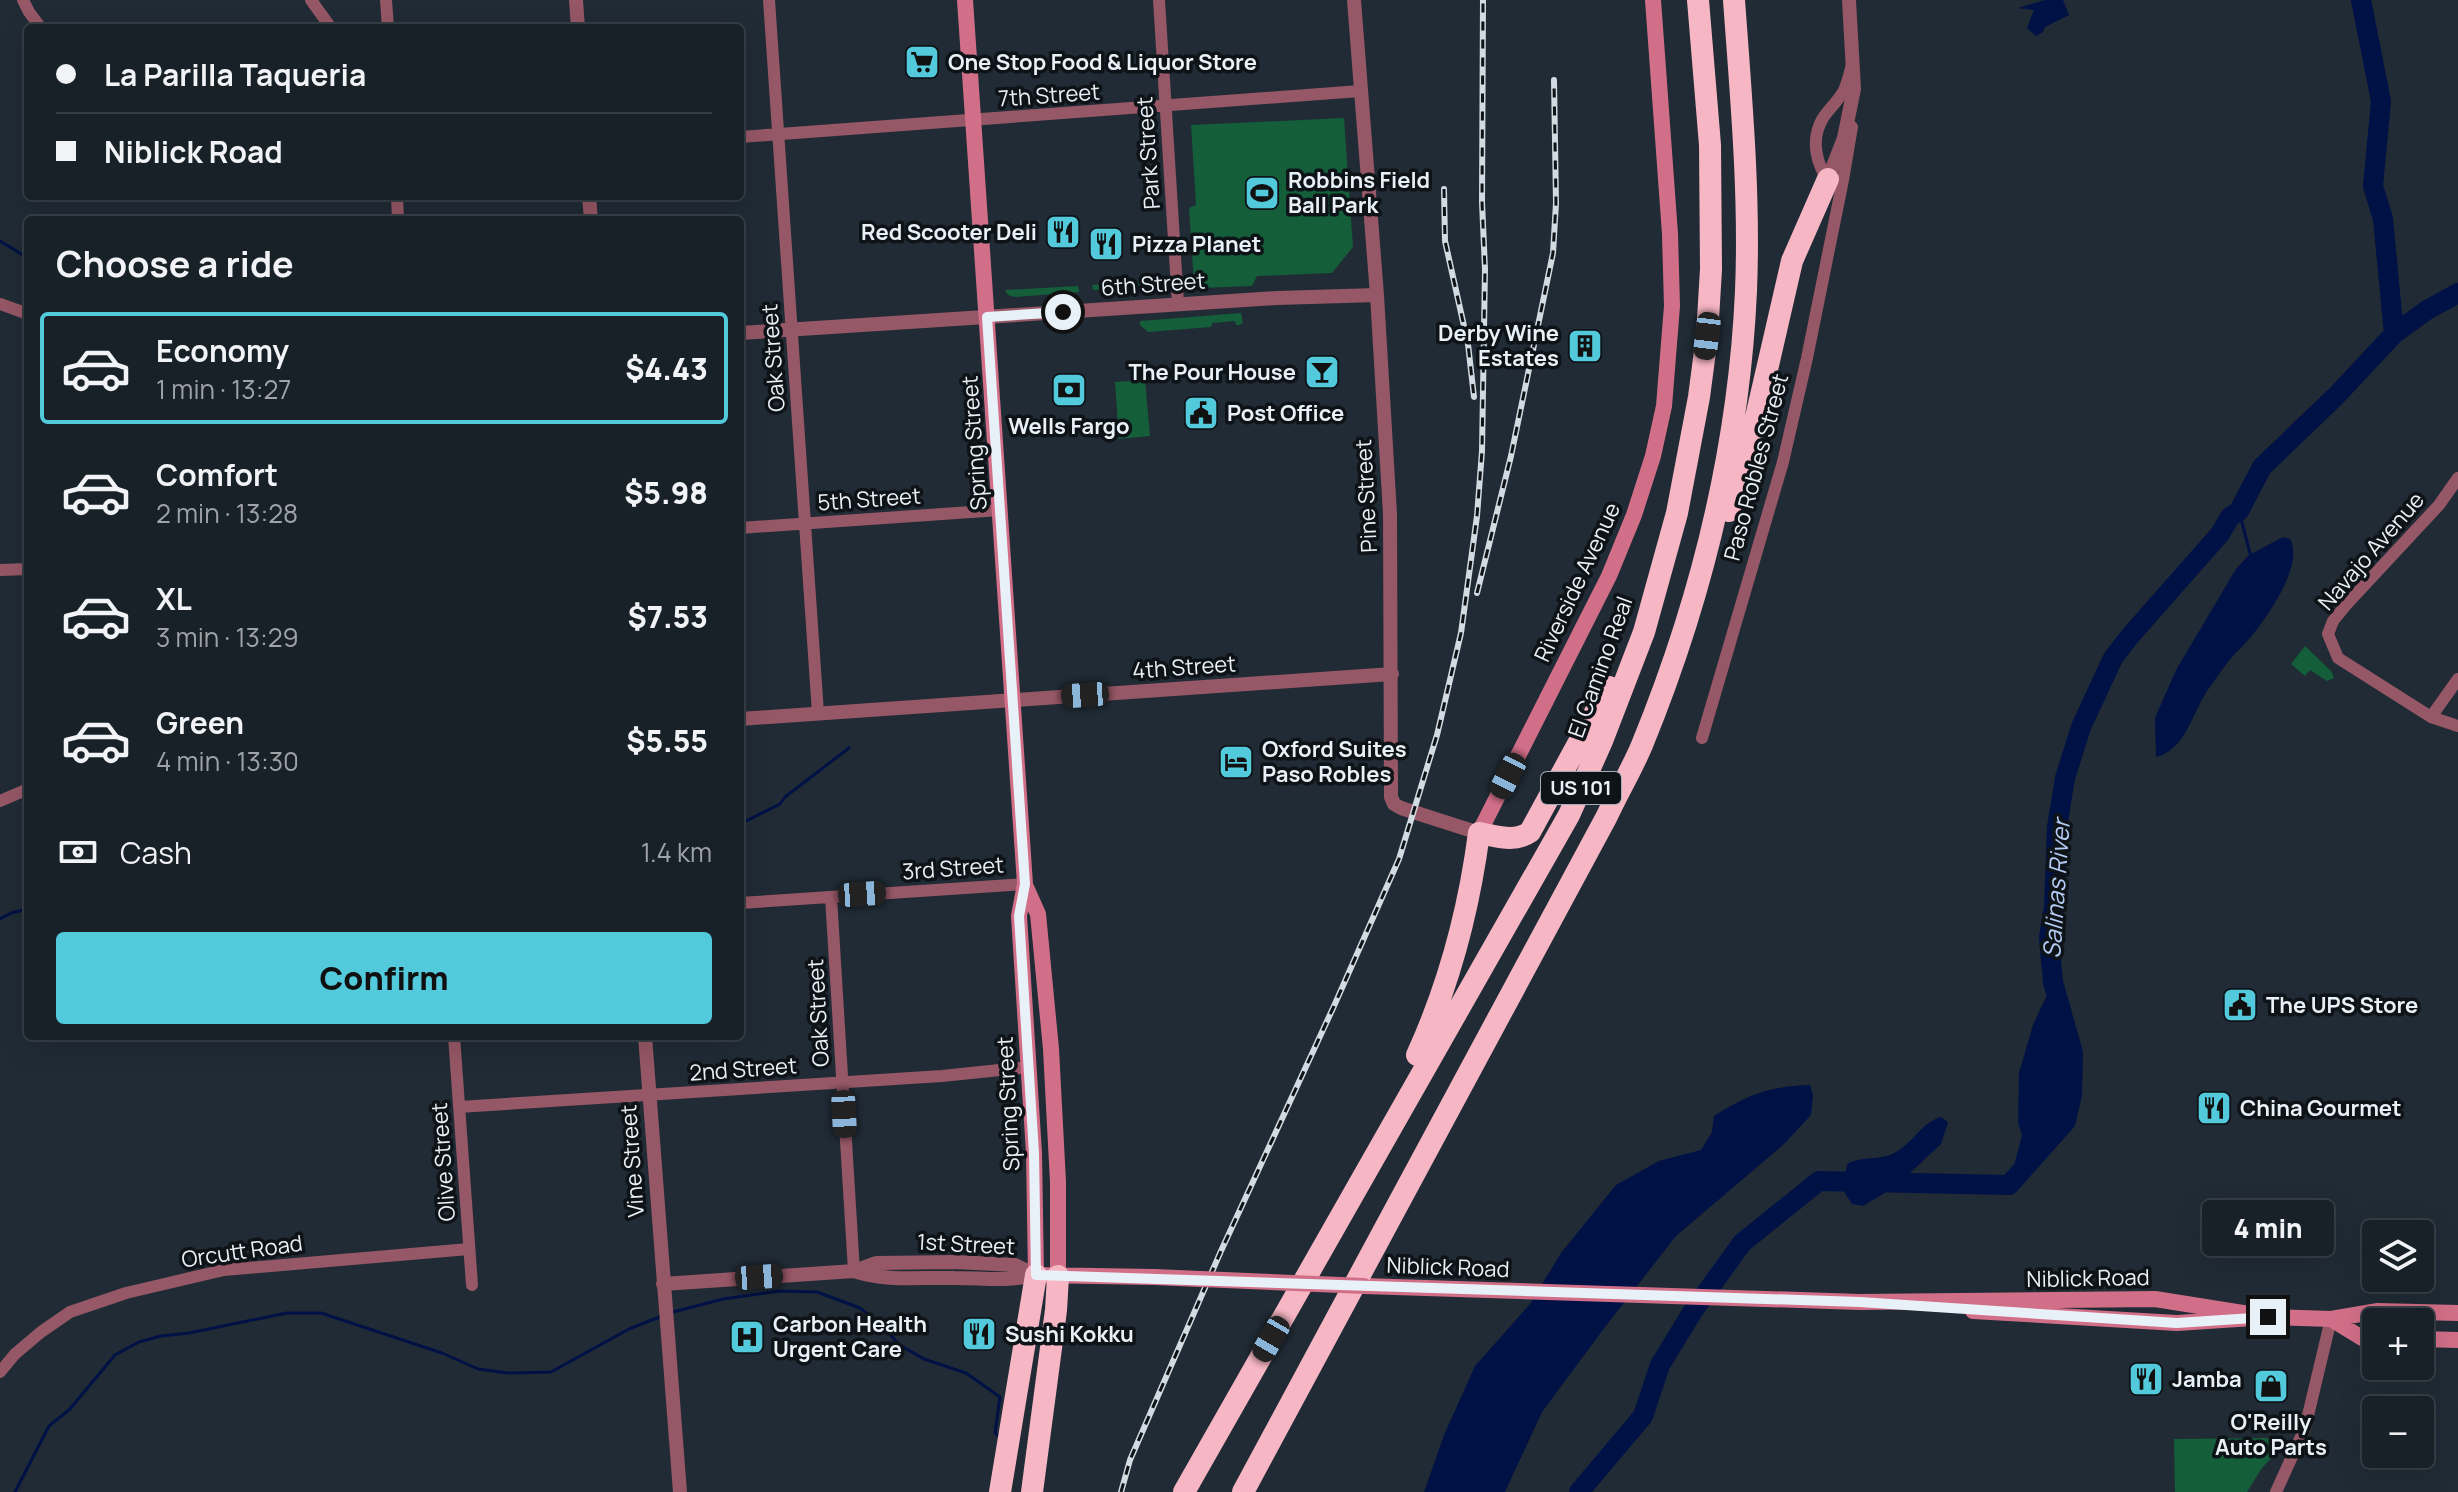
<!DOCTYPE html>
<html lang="en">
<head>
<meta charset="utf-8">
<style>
  :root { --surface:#182028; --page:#252d34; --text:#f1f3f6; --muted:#9fa3a8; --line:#363e45; --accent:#53cadc }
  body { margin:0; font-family:Manrope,sans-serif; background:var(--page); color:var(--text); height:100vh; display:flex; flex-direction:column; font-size:30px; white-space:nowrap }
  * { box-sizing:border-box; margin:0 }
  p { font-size:26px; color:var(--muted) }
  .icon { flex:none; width:44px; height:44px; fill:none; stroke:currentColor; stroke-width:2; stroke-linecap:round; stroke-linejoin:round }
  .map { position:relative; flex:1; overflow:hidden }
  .drawer { position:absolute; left:24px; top:216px; width:720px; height:824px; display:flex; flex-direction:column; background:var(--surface); border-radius:8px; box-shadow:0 8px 32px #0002,0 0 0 2px var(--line) }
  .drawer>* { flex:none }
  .banner { position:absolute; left:24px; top:24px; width:720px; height:176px; border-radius:8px; box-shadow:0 8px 32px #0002,0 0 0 2px var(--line); display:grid; align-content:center; height:176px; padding:0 32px; background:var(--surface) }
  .buttons { position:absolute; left:2362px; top:1220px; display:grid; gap:16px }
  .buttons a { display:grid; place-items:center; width:72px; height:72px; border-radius:8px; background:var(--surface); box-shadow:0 8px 32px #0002,0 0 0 2px var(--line); font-size:40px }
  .end { position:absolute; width:36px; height:36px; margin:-18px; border:10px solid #e9f1f8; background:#111; box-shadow:0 0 0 4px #111 }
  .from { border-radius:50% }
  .bubble { position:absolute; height:56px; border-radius:8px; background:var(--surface); box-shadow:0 8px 32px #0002,0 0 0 2px var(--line); font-size:26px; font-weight:800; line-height:56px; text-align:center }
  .car { position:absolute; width:24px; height:48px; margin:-24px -12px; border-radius:10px; box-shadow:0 0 6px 2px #0007; background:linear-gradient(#222 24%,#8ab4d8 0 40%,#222 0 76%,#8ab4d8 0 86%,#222 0) }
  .banner b { display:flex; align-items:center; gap:28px; height:76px; font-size:30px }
  .banner b+b { border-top:2px solid var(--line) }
  .banner i { width:20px; height:20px; background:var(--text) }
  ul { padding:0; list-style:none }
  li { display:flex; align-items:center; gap:24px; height:112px; margin:0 16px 12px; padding:0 16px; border:4px solid transparent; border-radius:8px }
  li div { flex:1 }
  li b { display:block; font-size:30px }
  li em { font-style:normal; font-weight:800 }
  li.on { border-color:var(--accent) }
  li>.icon { width:72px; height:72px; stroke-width:1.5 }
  h2 { padding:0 32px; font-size:36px; line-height:96px }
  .pay { display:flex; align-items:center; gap:20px; height:88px; padding:0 32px; font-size:30px }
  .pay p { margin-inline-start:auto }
  .action { display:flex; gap:16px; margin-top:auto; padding:16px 32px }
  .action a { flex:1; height:92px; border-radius:8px; background:var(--accent); color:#111; font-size:32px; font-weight:800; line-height:92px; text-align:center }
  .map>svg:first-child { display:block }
  .green { fill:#145e3a }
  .water { fill:#001145 }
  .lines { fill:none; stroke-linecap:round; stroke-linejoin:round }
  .stream { stroke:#001145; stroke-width:3 }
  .river { stroke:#001145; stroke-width:20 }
  .minor { stroke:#965766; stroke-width:12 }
  .tertiary { stroke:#965766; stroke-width:14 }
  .secondary { stroke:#d26f88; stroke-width:16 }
  .motorway { stroke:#f6b6c3; stroke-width:22 }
  .rail-casing { stroke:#d2dbe2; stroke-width:6 }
  .rail { stroke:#0e1318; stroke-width:3; stroke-dasharray:9; stroke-linecap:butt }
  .secondary-bridge { stroke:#d26f88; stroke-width:16 }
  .route { stroke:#e9f1f8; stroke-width:10 }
  .labels { text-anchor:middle; stroke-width:7; stroke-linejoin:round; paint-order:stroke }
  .shield { fill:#0e1318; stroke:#a7aeb5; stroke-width:2 }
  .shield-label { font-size:20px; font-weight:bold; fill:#e9f1f8 }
  .poi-label { font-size:22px; font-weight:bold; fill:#e9f1f8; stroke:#0e1318; text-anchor:start }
  .street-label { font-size:22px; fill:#e9f1f8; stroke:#0e1318 }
  .water-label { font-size:24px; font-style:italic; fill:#b4cbf4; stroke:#0e1318 }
</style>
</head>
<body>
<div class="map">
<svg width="2458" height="1492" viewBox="0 0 2458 1492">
  <rect width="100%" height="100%" fill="#202b35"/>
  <path class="green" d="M1344 118 1353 247 1332 273 1257 276 1252 286 1200 288 1194 283 1189 208 1196 205 1191 125Z
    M1158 274V283L1156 286 1093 290 1092 285 1151 281V275Z
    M1078 286 1079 292 1015 297 1008 295 1005 290Z
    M1241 313 1243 322 1240 325H1236L1235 321 1212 323 1211 327 1148 332 1140 325V321Z
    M1145 380 1150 436 1119 439 1115 382Z
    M2305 646 2332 672 2334 678 2327 681 2310 670 2305 676 2291 664Z
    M2276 1438V1453L2262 1468 2247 1492H2175L2174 1439Z"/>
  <path class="water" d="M2045 0H2063L2069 15 2045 27 2043 32 2036 36 2027 28 2034 10 2018 8Z
    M2283 537 2290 539C2304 563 2270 613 2254 633 2244 646 2231 656 2222 670 2216 679 2209 687 2204 696 2191 718 2184 750 2156 757L2155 718 2176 670 2236 569 2249 555Z
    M2053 982 2073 1053 2072 1094 2066 1121 2009 1185 2022 1135 2018 1123 2019 1073 2033 1025Z
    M1810 1085 1813 1095 1811 1115 1784 1144 1676 1236 1608 1323 1542 1412 1505 1492H1424L1444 1435 1475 1366 1530 1304 1561 1253 1616 1185 1659 1161 1701 1150 1712 1132 1714 1116C1747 1095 1771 1086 1810 1085Z
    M1941 1117 1948 1122 1941 1144 1896 1186 1863 1206 1852 1204 1843 1190 1847 1164C1861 1156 1876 1160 1890 1155 1911 1147 1920 1123 1941 1117Z"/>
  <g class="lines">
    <path class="stream" d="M0 241 28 258
      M2239 511 2251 557
      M740 824 780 804 785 797 849 748
      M0 919 11 913 28 909
      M673 1312 723 1299 780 1291 817 1292 860 1308 886 1329 898 1344 924 1359 966 1373 1000 1397 995 1433 1000 1437
      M15 1492 49 1426 69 1410 115 1355 139 1342 161 1336 189 1333 287 1313H321L442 1353 478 1369 508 1373 551 1372 629 1329 662 1316"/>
    <path class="river" d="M2394 334 2427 310 2458 293
      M1579 1492 1643 1416 1660 1365 1693 1311 1742 1243 1819 1181 2009 1185 2066 1121 2072 1094 2073 1053 2053 982 2049 937 2054 907 2057 827 2065 778 2081 727 2113 658 2130 636 2220 534 2230 517 2239 511 2262 467 2336 396 2394 334 2383 219 2373 186 2381 101 2361 0"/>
    <path class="minor" d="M23 0 29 12 41 28
      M311 0 331 28
      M386 0 388 28
      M769 0 818 713
      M1159 0 1178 304
      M740 137 1360 91
      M1831 184C1816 166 1810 139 1823 118 1829 109 1837 102 1843 92 1847 85 1849 76 1851 68
      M397 196 398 220
      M0 304 28 314
      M2458 478 2439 505 2346 605 2333 621 2328 634 2338 658 2431 717 2458 726
      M740 528 1000 510
      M0 570 28 569
      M2431 717 2458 679
      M1702 738 1783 462 1807 358 1843 180 1852 127
      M0 801 28 789
      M831 897 854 1271
      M740 903 1025 884
      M454 1036 472 1285
      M459 1107 942 1076 1029 1067
      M0 1372 15 1354 41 1332 70 1312 126 1293 224 1270 469 1249
      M2276 1492 2305 1428 2331 1319"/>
    <path class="tertiary" d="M576 0 578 28
      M1354 0 1377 295 1390 514 1391 797 1394 804 1401 808 1479 833
      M1828 179 1844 138 1854 89 1849 0
      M589 196 591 220
      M740 333 1277 298 1377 295
      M740 719 1392 674
      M645 1036 680 1492
      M854 1271C887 1282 920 1277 954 1278 984 1278 1006 1282 1036 1275
      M663 1284 854 1271 876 1263 955 1262 1015 1265 1036 1275"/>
    <path class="secondary" d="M965 0 1025 884 1019 916 1034 1153 1036 1275 1154 1277
      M1479 833 1609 576 1634 515 1653 456 1664 406 1672 306 1670 234 1653 0
      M1025 885 1038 914 1051 1049 1058 1182V1276
      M1364 1286 1860 1302 2155 1299 2268 1317
      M1973 1311 2177 1323 2268 1317 2331 1319 2378 1311 2458 1313
      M2331 1319 2362 1338H2376
      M2420 1339 2458 1340"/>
    <path class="motorway" d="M1729 511 1748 452 1792 261 1828 179
      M1417 1055C1449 985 1469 909 1479 833 1497 836 1514 843 1530 832L1609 687
      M1000 1492 1036 1275
      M1032 1492 1056 1310 1058 1276
      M1184 1492 1569 815 1602 741 1644 632 1677 513 1699 397 1707 336 1711 269 1710 145 1698 0
      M1243 1492 1607 816C1618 792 1632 769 1642 745 1701 601 1739 447 1746 291 1750 194 1741 97 1734 0"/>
    <g class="rail-casing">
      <path id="rail" d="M1444 189 1445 241 1468 344 1474 397
        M1477 593 1511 456 1553 253 1556 203 1554 80
        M1121 1492 1130 1460 1221 1251 1334 1006 1399 859 1437 735 1461 633 1477 516 1482 451 1485 269 1482 202 1483 0"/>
    </g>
    <use href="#rail" class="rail"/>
    <path class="secondary-bridge" d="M1154 1277 1364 1286"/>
  </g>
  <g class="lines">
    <path class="route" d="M1063 312 987 317 1025 884 1019 916 1034 1153 1036 1275 1860 1302 2177 1323 2268 1317"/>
  </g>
  <defs>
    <g id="supermarket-square" transform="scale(1.8)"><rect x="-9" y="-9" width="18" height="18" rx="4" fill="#53cadc" stroke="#0e1318"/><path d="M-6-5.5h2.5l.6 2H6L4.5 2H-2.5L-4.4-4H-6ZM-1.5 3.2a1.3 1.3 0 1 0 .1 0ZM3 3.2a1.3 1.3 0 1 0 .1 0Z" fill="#111"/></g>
    <g id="stadium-square" transform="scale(1.8)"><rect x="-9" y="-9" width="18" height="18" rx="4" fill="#53cadc" stroke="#0e1318"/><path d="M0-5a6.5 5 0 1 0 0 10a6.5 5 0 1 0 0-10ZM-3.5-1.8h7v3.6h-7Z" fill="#111"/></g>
    <g id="restaurant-square" transform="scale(1.8)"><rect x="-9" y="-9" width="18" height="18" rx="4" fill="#53cadc" stroke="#0e1318"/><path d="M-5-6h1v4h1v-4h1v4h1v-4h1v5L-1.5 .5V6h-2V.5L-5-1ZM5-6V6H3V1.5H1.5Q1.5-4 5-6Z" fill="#111"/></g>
    <g id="building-square" transform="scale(1.8)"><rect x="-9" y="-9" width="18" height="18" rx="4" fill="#53cadc" stroke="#0e1318"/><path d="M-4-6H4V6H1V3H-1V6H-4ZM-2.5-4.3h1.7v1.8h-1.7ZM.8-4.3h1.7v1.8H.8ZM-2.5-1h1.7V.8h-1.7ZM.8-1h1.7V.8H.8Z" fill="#111"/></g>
    <g id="bar-square" transform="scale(1.8)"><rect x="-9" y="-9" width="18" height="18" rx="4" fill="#53cadc" stroke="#0e1318"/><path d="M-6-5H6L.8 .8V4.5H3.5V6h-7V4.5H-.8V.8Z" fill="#111"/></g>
    <g id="bank-square" transform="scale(1.8)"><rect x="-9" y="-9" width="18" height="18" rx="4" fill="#53cadc" stroke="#0e1318"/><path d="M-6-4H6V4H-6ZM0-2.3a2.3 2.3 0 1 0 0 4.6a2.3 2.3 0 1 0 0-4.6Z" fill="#111"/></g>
    <g id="civic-square" transform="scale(1.8)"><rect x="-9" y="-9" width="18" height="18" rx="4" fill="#53cadc" stroke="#0e1318"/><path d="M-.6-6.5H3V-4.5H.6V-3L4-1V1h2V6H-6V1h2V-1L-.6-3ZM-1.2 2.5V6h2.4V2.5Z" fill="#111"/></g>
    <g id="hotel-square" transform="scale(1.8)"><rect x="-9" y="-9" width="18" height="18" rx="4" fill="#53cadc" stroke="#0e1318"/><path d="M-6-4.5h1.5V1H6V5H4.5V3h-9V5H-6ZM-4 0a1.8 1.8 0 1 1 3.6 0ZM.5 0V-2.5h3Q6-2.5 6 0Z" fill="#111"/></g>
    <g id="hospital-square" transform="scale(1.8)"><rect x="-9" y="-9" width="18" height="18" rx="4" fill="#53cadc" stroke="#0e1318"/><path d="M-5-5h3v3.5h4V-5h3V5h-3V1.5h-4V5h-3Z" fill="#111"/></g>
    <g id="shop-square" transform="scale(1.8)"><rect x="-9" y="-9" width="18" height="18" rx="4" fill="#53cadc" stroke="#0e1318"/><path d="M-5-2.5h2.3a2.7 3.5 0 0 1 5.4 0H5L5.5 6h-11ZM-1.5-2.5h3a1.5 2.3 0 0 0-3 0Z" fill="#111"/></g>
  </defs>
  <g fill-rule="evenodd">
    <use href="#supermarket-square" x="922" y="62"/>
    <use href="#stadium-square" x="1262" y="193"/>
    <use href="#restaurant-square" x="1063" y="232"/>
    <use href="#restaurant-square" x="1106" y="244"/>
    <use href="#building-square" x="1585" y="346"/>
    <use href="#bar-square" x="1322" y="372"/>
    <use href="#bank-square" x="1069" y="390"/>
    <use href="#civic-square" x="1201" y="413"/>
    <use href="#hotel-square" x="1236" y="762"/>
    <use href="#civic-square" x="2240" y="1005"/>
    <use href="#restaurant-square" x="2214" y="1108"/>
    <use href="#restaurant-square" x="979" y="1334"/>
    <use href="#hospital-square" x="747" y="1337"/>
    <use href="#restaurant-square" x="2146" y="1379"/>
    <use href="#shop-square" x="2271" y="1386"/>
  </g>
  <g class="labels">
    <rect class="shield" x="1541" y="772" width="80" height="32" rx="6"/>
    <g class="shield-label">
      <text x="1581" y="795">US 101</text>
    </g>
    <g class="poi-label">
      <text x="948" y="70">One Stop Food &amp; Liquor Store</text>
      <text x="1288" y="188">Robbins Field<tspan x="1288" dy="25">Ball Park</tspan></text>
      <text x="1037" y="240" text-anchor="end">Red Scooter Deli</text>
      <text x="1132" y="252">Pizza Planet</text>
      <text x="1559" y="341" text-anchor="end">Derby Wine<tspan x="1559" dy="25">Estates</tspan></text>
      <text x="1296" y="380" text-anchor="end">The Pour House</text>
      <text x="1227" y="421">Post Office</text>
      <text x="1069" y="434" text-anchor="middle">Wells Fargo</text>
      <text x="1262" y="757">Oxford Suites<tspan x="1262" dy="25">Paso Robles</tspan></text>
      <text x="2266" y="1013">The UPS Store</text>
      <text x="2240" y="1116">China Gourmet</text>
      <text x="773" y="1332">Carbon Health<tspan x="773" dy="25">Urgent Care</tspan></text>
      <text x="1005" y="1342">Sushi Kokku</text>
      <text x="2172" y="1387">Jamba</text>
      <text x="2271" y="1430" text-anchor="middle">O'Reilly<tspan x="2271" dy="25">Auto Parts</tspan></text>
    </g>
    <g class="street-label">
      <text transform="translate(1049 95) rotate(-4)" y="8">7th Street</text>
      <text transform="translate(1148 153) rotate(-94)" y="8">Park Street</text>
      <text transform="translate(1153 284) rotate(-4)" y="8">6th Street</text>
      <text transform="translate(773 358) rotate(-94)" y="8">Oak Street</text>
      <text transform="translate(974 443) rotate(-94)" y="8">Spring Street</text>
      <text transform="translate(1756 467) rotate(-75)" y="8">Paso Robles Street</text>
      <text transform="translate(1366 496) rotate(-93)" y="8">Pine Street</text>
      <text transform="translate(869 499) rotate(-4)" y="8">5th Street</text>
      <text transform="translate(2371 551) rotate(-49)" y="8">Navajo Avenue</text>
      <text transform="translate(1577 582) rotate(-65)" y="8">Riverside Avenue</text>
      <text transform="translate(1184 667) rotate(-4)" y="8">4th Street</text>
      <text transform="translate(1600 667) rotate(-70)" y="8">El Camino Real</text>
      <text transform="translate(953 868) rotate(-4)" y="8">3rd Street</text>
      <text transform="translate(818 1013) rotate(-93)" y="8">Oak Street</text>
      <text transform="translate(743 1069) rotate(-4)" y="8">2nd Street</text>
      <text transform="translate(1008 1104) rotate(-93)" y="8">Spring Street</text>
      <text transform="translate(632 1161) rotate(-94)" y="8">Vine Street</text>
      <text transform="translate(443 1162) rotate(-94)" y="8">Olive Street</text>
      <text transform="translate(966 1244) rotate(3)" y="8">1st Street</text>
      <text transform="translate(242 1251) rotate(-8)" y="8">Orcutt Road</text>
      <text transform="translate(1448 1267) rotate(2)" y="8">Niblick Road</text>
      <text transform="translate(2088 1278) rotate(-1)" y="8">Niblick Road</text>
    </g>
    <g class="water-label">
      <text transform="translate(2057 889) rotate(-86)" y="8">Salinas River</text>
    </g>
  </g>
</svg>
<div class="buttons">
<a><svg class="icon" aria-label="layers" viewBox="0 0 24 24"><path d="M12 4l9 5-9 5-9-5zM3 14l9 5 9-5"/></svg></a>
<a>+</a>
<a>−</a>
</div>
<i class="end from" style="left:1063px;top:312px"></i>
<i class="end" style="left:2268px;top:1317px"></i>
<div class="bubble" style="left:2202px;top:1200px;width:132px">4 min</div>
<i class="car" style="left:1707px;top:336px;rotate:187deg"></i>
<i class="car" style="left:1085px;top:695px;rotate:266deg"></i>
<i class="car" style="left:1508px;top:776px;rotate:207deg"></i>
<i class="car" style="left:862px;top:894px;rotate:86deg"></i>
<i class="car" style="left:844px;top:1114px;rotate:177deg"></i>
<i class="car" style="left:759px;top:1277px;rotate:86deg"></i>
<i class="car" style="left:1271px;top:1339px;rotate:210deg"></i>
<div class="banner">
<b><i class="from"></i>La Parilla Taqueria</b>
<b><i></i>Niblick Road</b>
</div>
<section class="drawer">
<h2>Choose a ride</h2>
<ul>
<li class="on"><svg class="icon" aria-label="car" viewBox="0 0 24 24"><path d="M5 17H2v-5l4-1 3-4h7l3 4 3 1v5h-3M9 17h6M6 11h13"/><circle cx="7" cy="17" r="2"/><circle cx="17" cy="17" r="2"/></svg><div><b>Economy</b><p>1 min · 13:27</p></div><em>$4.43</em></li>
<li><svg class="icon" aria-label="car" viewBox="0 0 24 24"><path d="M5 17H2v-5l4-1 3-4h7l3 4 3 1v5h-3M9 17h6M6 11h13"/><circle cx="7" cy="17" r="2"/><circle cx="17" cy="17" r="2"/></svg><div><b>Comfort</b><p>2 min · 13:28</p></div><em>$5.98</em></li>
<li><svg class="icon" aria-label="car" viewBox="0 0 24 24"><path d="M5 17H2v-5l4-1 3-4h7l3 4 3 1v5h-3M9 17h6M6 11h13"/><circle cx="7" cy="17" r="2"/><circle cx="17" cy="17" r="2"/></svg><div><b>XL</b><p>3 min · 13:29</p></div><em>$7.53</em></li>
<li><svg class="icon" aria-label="car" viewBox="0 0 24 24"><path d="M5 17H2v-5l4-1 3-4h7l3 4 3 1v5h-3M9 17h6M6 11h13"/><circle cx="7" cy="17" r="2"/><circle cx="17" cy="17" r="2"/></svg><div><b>Green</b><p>4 min · 13:30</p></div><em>$5.55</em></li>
</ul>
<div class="pay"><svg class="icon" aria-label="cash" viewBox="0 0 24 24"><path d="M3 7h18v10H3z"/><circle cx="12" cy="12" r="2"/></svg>Cash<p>1.4 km</p></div>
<div class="action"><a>Confirm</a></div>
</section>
</div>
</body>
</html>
